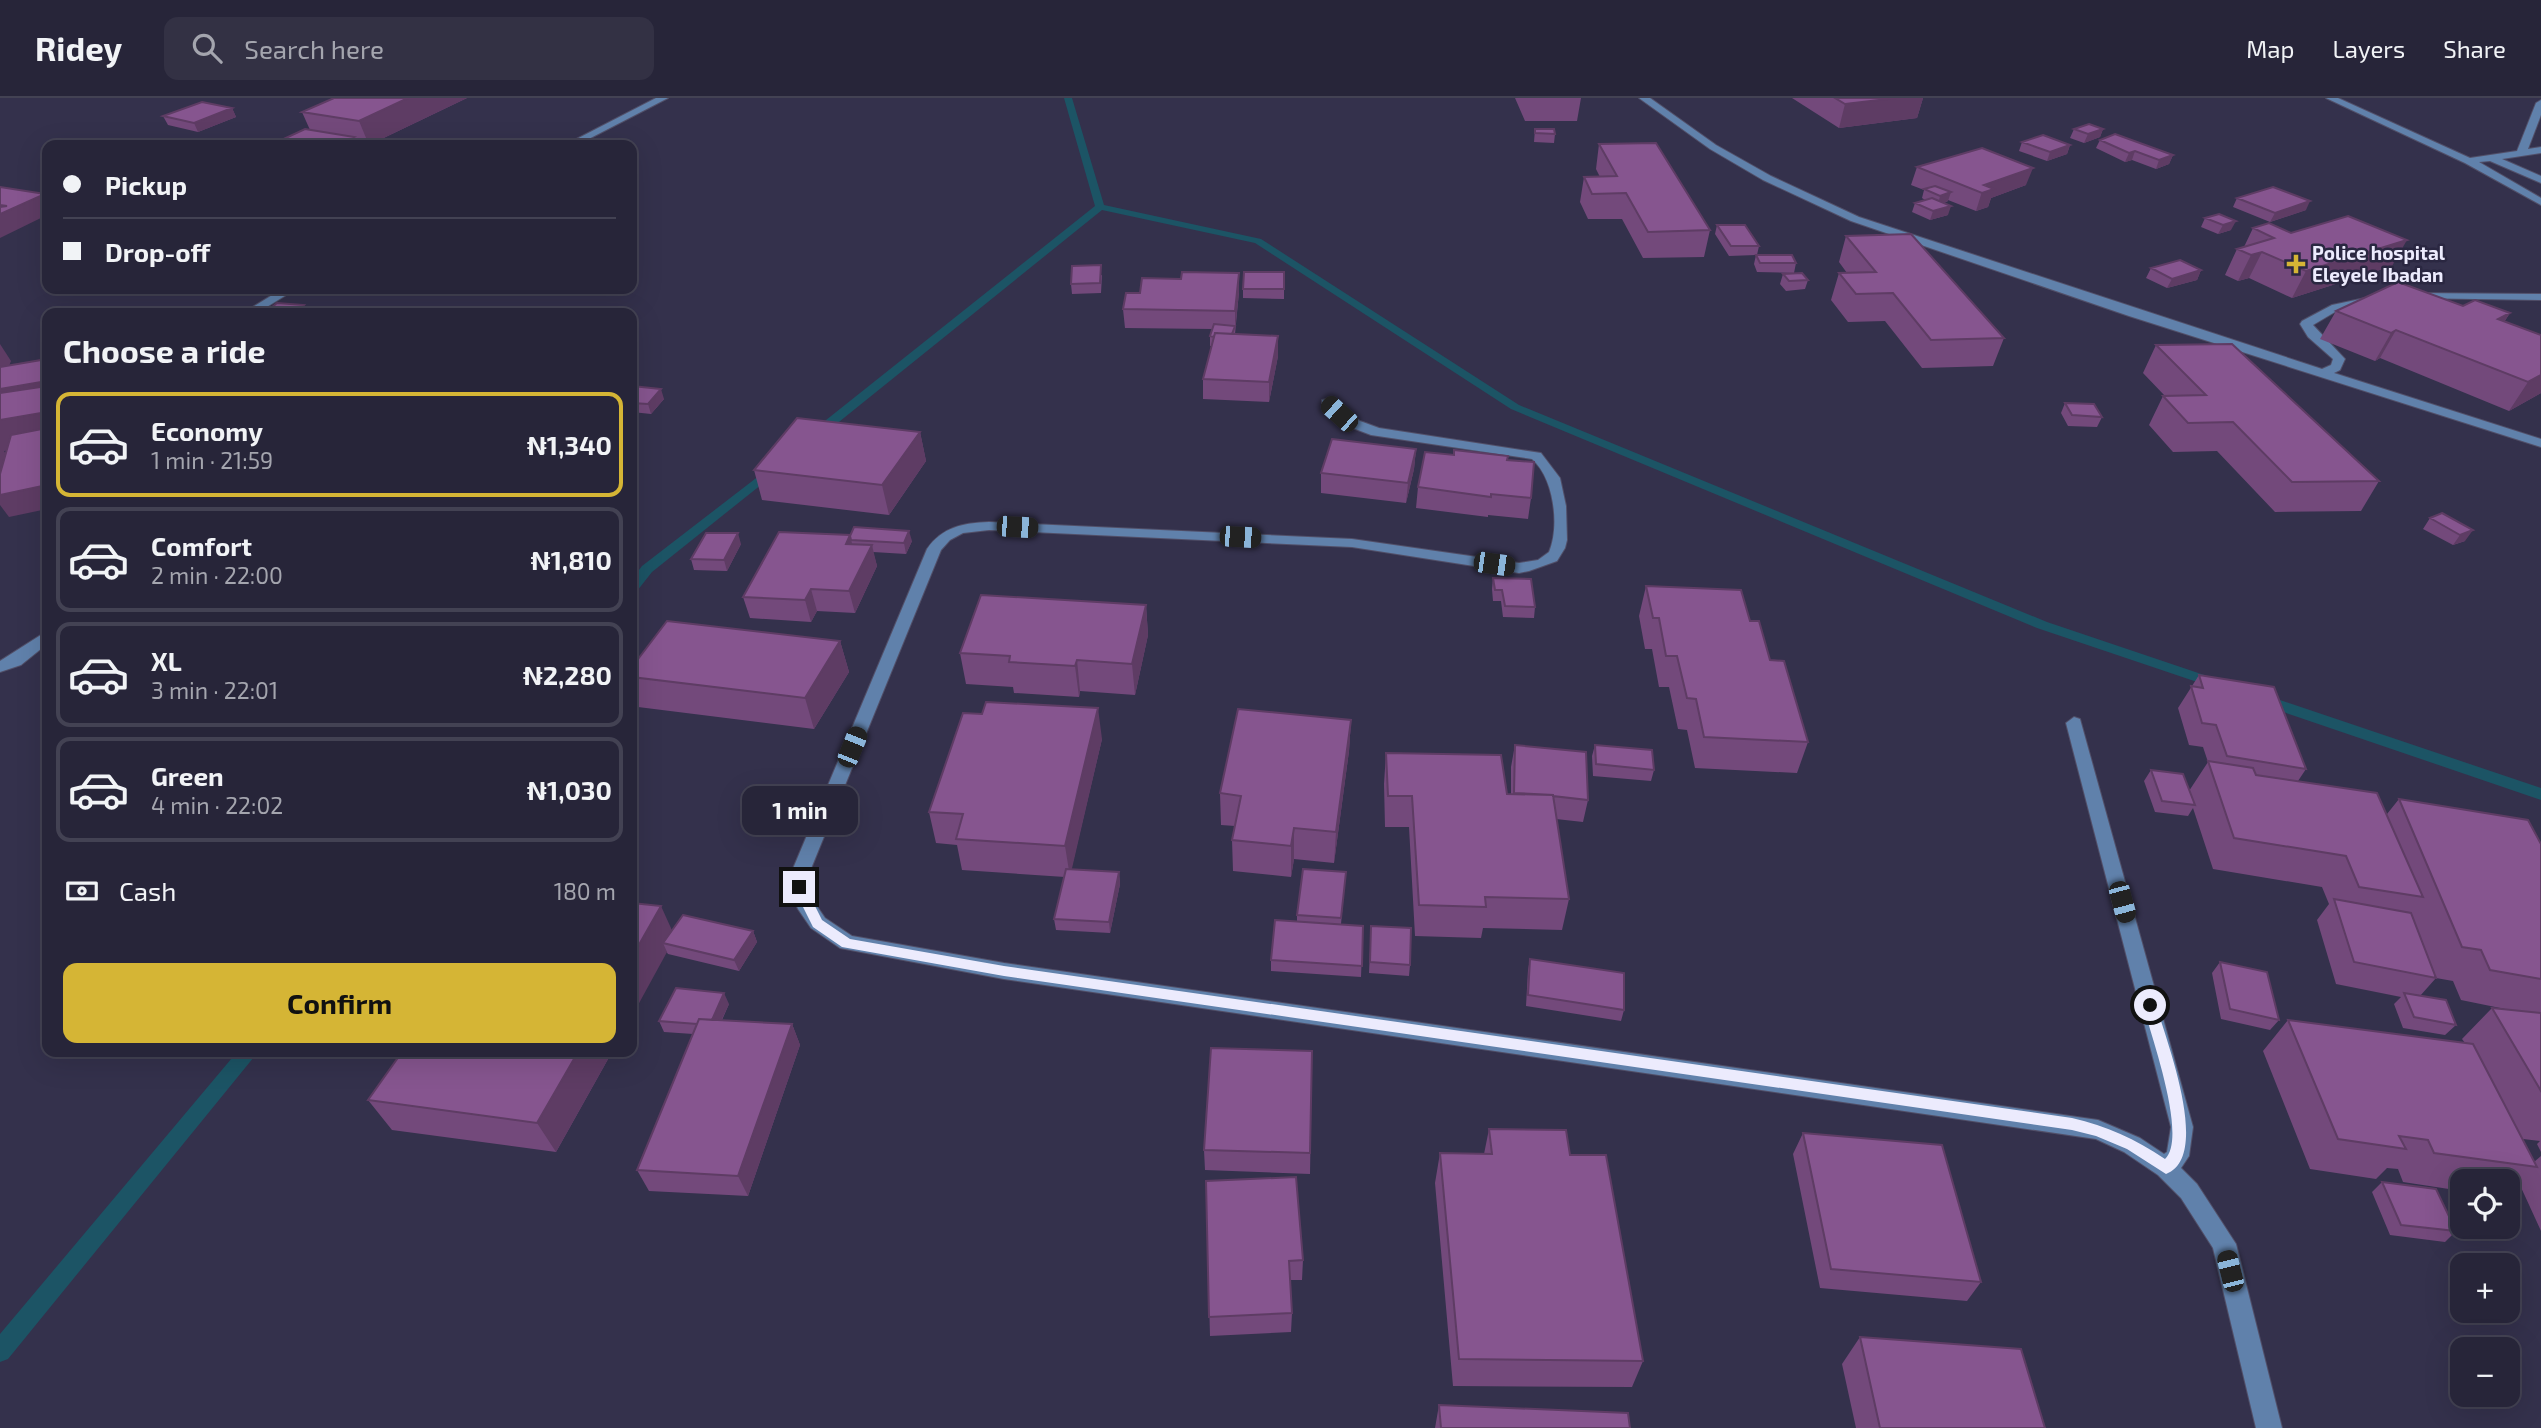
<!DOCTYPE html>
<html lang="en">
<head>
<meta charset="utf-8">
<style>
  :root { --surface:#272539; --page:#333144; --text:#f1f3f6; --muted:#a4a5ae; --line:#434253; --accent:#d5b535 }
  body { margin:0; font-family:"Exo 2",sans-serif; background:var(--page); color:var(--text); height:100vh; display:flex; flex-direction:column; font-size:26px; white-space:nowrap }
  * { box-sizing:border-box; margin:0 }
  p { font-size:23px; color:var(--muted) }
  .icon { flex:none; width:38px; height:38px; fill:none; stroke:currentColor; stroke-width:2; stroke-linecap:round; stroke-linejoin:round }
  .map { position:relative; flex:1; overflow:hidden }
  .details { position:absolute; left:42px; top:210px; width:595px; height:749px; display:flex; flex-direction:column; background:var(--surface); border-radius:14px; box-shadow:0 7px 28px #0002,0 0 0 2px var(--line) }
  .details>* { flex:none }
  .banner { position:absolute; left:42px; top:42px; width:595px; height:154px; border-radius:14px; box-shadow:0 7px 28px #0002,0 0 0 2px var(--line); display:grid; align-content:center; height:154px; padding:0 21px; background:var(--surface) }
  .tools { position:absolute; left:2450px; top:1071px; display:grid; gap:14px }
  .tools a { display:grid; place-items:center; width:70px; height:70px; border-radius:14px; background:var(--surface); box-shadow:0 7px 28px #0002,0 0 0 2px var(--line); font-size:35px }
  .end { position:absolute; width:32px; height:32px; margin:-16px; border:9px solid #ecebfd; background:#111; box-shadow:0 0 0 4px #111 }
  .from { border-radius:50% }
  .bubble { position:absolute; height:49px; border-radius:14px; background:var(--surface); box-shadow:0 7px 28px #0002,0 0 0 2px var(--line); font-size:23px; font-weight:700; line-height:49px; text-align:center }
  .car { position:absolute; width:21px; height:42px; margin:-21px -10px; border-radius:9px; box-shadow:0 0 5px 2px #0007; background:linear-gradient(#222 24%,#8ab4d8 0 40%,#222 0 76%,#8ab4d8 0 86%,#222 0) }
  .banner b { display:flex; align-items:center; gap:24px; height:66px; font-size:26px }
  .banner b+b { border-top:2px solid var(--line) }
  .banner i { width:18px; height:18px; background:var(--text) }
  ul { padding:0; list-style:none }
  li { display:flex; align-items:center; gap:21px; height:105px; margin:0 14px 10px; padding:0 7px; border:4px solid var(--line); border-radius:14px }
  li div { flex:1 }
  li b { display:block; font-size:26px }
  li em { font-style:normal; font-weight:700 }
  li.active { border-color:var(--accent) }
  li>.icon { width:63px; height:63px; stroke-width:1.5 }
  h2 { padding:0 21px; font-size:32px; line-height:84px }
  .pay { display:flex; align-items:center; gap:18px; height:77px; padding:0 21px; font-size:26px }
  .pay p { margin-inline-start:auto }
  .button { display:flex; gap:14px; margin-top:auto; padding:14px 21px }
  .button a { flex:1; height:80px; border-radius:14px; background:var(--accent); color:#111; font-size:28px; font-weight:700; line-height:80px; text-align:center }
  header { display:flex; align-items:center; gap:42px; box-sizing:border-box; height:98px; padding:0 35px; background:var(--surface); border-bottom:2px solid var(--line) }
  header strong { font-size:33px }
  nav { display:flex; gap:38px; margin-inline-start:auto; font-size:24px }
  .search { width:490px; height:63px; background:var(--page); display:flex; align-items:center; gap:18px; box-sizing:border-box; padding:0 24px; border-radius:14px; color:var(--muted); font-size:26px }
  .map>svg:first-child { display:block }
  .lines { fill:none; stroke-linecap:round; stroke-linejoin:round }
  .stream { fill:#1c5465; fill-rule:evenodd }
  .minor-casing { stroke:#514f68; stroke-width:2 }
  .minor { fill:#6081ab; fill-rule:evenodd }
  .wall { fill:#73497b }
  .shaded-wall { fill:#5e3c64 }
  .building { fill:#86558f; stroke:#5e3c64; stroke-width:2 }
  .route { fill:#ecebfd }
  .poi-dot { fill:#d5b535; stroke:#2a2741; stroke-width:2.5 }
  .labels { text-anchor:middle; stroke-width:5; stroke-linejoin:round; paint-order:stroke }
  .far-poi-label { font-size:19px; font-weight:bold; fill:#ecebfd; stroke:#2a2741; text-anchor:start }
</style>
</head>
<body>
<header>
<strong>Ridey</strong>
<div class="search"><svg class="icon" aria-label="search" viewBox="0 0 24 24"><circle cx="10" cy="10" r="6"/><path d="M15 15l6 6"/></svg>Search here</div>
<nav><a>Map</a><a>Layers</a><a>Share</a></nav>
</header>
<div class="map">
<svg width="2541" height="1330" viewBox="0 0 2541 1330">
  <rect width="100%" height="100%" fill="#34314c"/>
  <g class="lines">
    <path class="stream" d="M1064 0H1072L1104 107 1261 141 1519 307 2047 524 2222 583 2224 586 2217 591 2212 589 2037 530 1511 311 1255 145 1102 112 819 340H811V334L1095 108Z
      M773 367 777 368V374L652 474 637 493 632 494V481L642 468Z
      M2262 596 2541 690V702L2257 605 2254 601 2257 597Z
      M237 954H258L8 1261 0 1264V1236Z"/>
    <g class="minor-casing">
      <path id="minor" d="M656 0H668L577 47H565Z
        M1639 0H1650L1716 47 1771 78 1859 119 2322 271 2331 267 2333 261 2308 239 2300 226 2302 223 2332 207 2384 196V200L2340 211 2313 227 2345 261 2340 272 2334 275 2541 341V349L2129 218 1851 123 1763 82 1710 51Z
        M2326 0H2338L2470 60 2517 53 2536 5 2541 2V17L2528 51 2541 49V55L2502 61 2541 78V85L2490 63 2479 64 2541 100V107L2465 65Z
        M282 191H296L257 215H243Z
        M2412 195 2541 196V202L2408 200 2406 198Z
        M1327 301 1360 323 1379 330 1541 355 1560 380 1566 408 1567 442 1565 450 1557 463 1529 473 1519 475 1352 449 989 432 963 435 950 442 941 452 810 773 809 789 814 804 825 820 852 838 1004 865 2098 1022 2140 1040 2164 1056 2167 1054 2171 1029 2066 625 2074 619 2080 621 2193 1029 2189 1058 2181 1070 2197 1086 2236 1146 2282 1330H2256L2213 1150 2181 1100 2158 1077 2124 1054 2096 1041 1004 881 840 850 811 830 798 811 789 789 792 773 927 451C942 429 963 425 989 424L1352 441 1519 465 1538 462 1549 454C1560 428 1554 380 1532 361L1371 337 1350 329 1322 308V302Z
        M47 533V546L21 567 0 574V563Z"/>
    </g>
    <use href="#minor" class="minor"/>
  </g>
  <path class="wall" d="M334 0H467L369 47 357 45 358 47H237L278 46 277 44 310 32 302 14Z
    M1515 0H1581L1577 23H1525Z
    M1792 0H1923L1917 20 1839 30Z
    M232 10 236 19 198 34 168 27 163 18Z
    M1535 31 1555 36 1554 45 1534 44Z
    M2074 31H2103L2100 39 2084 45 2070 40Z
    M2100 42 2173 57 2169 66 2156 71 2132 62 2125 64 2096 50Z
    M2022 44 2070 47 2067 56 2047 63 2019 53Z
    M1599 46 1710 132 1704 159 1643 160 1622 121H1588L1580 104 1584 79H1600L1596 71Z
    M1917 69 2026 87 1991 100 1988 109 1976 113 1948 102V103L1944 105 1948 117 1930 122 1912 114 1915 105 1925 102 1922 100 1924 92 1911 87Z
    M2237 100 2306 112 2270 124 2233 109Z
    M2219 116 2231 132 2218 136 2201 129 2205 120Z
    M1717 127 1759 148 1757 157 1796 165 1794 175 1757 174 1754 166 1756 157 1729 158 1715 136Z
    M2253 130 2291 135 2392 168 2292 200 2249 180 2238 183 2225 177 2237 151 2244 149Z
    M1846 138 2004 240 1993 268 1922 270 1885 223 1848 224 1831 202 1839 175H1847L1839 164Z
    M2151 170 2201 172 2197 182 2167 190 2146 180Z
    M1284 174V201L1243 200V191Z
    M1239 175V194L1235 236 1278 238V258L1269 304 1203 301V281L1212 248H1210V238L1212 231 1125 230 1123 211 1140 195 1181 181Z
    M1783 176 1808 182 1805 191 1786 193 1780 186Z
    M1102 177 1101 195 1072 196 1071 186Z
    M2463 208 2510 215 2504 224 2541 237V295L2509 313 2380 260 2375 263 2320 241 2336 213Z
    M2156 247 2379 383 2361 413 2275 414 2217 353 2173 354 2149 327 2163 298H2165L2143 275Z
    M632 288 664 301 651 316 632 314Z
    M2065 305 2102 319 2097 329 2068 328 2061 315Z
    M920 334 926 363 889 417 762 402 754 372Z
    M1416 351 1414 371 1406 405 1321 395V375Z
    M1507 362 1531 400 1528 421 1488 417V419L1416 410 1418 389Z
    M2442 415 2465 443 2453 447 2423 431 2430 420Z
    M779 434 912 443 906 456 873 454 877 468 855 515 817 513 811 524 750 520 743 499Z
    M741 446 727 473 694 472 691 461Z
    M1493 480 1535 509 1534 520 1503 519 1501 503H1493L1492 491Z
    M1646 488 1750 523 1808 644 1797 675 1695 670 1687 632 1678 631 1669 589H1659L1652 551H1645L1639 518Z
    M1146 507 1148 537 1135 597 1080 593 1079 599 1014 595 1013 589 966 586 960 555Z
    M840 543 849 574 814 631 638 609 632 593V569Z
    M2199 577 2306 671 2298 683 2387 716 2399 701 2541 746V1054L2537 1046 2540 1043 2523 1041 2534 1064 2541 1058V1133L2519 1085 2508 1094V1083H2462V1093L2403 1084 2398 1071 2387 1070 2376 1081 2310 1071 2263 953 2288 922 2465 945 2462 941 2492 910 2510 912 2461 902 2453 883 2436 880 2420 898 2456 927 2445 937 2403 930 2394 906 2401 899 2336 886 2317 822 2329 806 2322 789 2213 771 2193 710 2188 718 2155 714 2144 683 2151 672 2189 693 2208 664 2203 649 2189 647 2178 610Z
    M1351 622 1349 653 1334 765 1294 761 1291 779 1233 773 1232 742 1235 728 1221 727 1220 695Z
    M1102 641 1071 772 1119 774 1120 786 1110 835 1056 832 1054 821 1065 779 962 772 957 747 936 745 929 714Z
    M1515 647 1588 702 1583 724 1556 721 1569 801 1562 832 1483 830 1481 840 1415 838 1409 729H1385L1384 686 1386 655 1507 696H1511V669Z
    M1595 647 1654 672 1651 683 1593 678 1592 658Z
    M1346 774 1341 826 1363 828 1361 879 1271 873V862L1297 823V817Z
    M632 805 672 833H753L757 844 739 873 668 856Z
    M1371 828 1410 867 1409 878 1369 875Z
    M1530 861 1624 912 1621 923 1526 908 1528 872Z
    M2220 864 2279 922 2270 932 2221 921 2212 875Z
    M729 906 722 922 792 926 800 947 748 1098 649 1093 637 1072 693 936 664 934 659 923Z
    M1312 953 1310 1076 1205 1072 1204 1052Z
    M612 954 556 1054 392 1032 368 1002Z
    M1489 1031 1643 1263 1632 1289 1453 1288 1435 1085 1440 1055 1484 1056Z
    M1803 1035 1981 1184 1967 1203 1820 1190 1793 1056Z
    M1206 1083 1303 1162 1302 1182H1290L1292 1215 1291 1234 1210 1238Z
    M2382 1084 2456 1133 2445 1144 2390 1137 2372 1094Z
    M1860 1239 2045 1330H1856L1842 1266Z
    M1439 1307 1630 1330H1435Z"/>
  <path class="shaded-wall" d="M408 0H467L369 47 359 23Z
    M1896 0H1923L1917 20 1839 30 1845 6Z
    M232 10 236 19 198 34 194 25Z
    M2103 31 2100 39 2084 45 2088 36Z
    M354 39 358 47H338Z
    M2070 47 2067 56 2047 63 2050 54Z
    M2135 53 2132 62 2125 64 2129 55Z
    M2173 57 2169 66 2156 71 2159 62Z
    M2033 70 2026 87 1991 100 1988 109 1976 113 1984 87Z
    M1951 94 1948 103 1938 107 1940 98Z
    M45 96 47 100V117L0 140V116Z
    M2310 103 2306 112 2270 124 2275 115Z
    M1951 108 1948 117 1930 122 1933 113Z
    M2236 123 2231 132 2218 136 2223 127Z
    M2407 142 2392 168 2292 200 2306 173Z
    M2262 154 2249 180 2238 183 2251 157Z
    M2201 172 2197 182 2167 190 2172 181Z
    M1239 175V194L1235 232V213Z
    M2510 215 2492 242 2498 221Z
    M2396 232 2380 260 2375 263 2391 235Z
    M1278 238V258L1269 304V284Z
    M0 246 11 263 0 291Z
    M2541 277V295L2509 313 2528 284Z
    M47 283V305L0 314V291Z
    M661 291 664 301 651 316 648 306Z
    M47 314V346L4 353 10 362 47 387V411L9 419 0 407V322Z
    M920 334 926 363 889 417 882 387Z
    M1416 351 1414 371 1406 405 1408 385Z
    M2473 432 2465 443 2453 447 2460 437Z
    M909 433 912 443 906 456 904 445Z
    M738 435 741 446 727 473 724 462Z
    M850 437 855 458 846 446Z
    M872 447 877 468 855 515 849 493Z
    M811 491 817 513 811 524 805 502Z
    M1146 507 1148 537 1135 597 1132 566Z
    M840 543 849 574 814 631 805 600Z
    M1077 562 1080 593 1079 599 1075 568Z
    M1098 610 1102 641 1070 779 1065 748Z
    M1351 622 1349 653 1334 765 1336 734Z
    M1294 730V761L1291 779V748Z
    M1119 774 1120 786 1110 835 1109 824Z
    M661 808 675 839 663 845 667 854 632 918V859Z
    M753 833 757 844 739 873 734 862Z
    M724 895 729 906 714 938 710 927Z
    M792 926 800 947 748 1098 738 1078Z
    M578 954H612L556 1054 537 1025Z"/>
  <path class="building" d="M334 0H408L359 23 302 14Z
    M1835 0H1896L1845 6Z
    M202 4 232 10 194 25 163 18Z
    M2089 26 2103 31 2088 36 2074 31Z
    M305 31 354 39 338 47H297L277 44Z
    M1535 31H1554L1555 36 1535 35Z
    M2115 36 2173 57 2159 62 2135 53 2129 55 2100 42Z
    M2043 37 2070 47 2050 54 2022 44Z
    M253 41 287 47H237Z
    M1656 45 1710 132 1648 134 1626 95 1592 96 1584 79 1617 78 1599 46Z
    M1982 50 2033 70 1984 87 1994 91 1982 95 1917 69Z
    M1935 88 1951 94 1940 98 1924 91Z
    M0 89 45 96 0 116V109L7 108 0 107Z
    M2273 89 2310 103 2275 115 2237 100Z
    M1932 100 1951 108 1933 113 1915 105Z
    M2219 116 2236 123 2223 127 2205 120Z
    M2348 118 2407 142 2306 173 2262 154 2251 157 2237 151 2274 140 2253 130 2269 125 2291 135Z
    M1717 127H1745L1759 148H1731Z
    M1911 136 2004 240 1931 242 1893 195 1856 196 1839 175 1876 174 1846 138Z
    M1756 157H1792L1796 165H1760Z
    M2180 162 2201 172 2172 181 2151 170Z
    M1101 167 1100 185 1071 186 1072 168Z
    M1182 174 1239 175 1235 213 1123 211 1126 195H1140L1142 180 1181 181Z
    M1244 174H1284V191H1243Z
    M1802 175 1808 182 1789 183 1783 176Z
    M2398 184 2463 208 2475 202 2510 215 2498 221 2541 237V277L2528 284 2396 232 2391 235 2336 213Z
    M277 205 304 207 299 212H313L309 215H265Z
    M1214 226 1235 228 1232 236 1215 235 1214 239 1210 238Z
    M1215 235 1278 238 1269 284 1203 281Z
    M2232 246 2379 383 2292 384 2233 324 2188 325 2163 298 2206 297 2156 247Z
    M47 261V283L0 291V269Z
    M47 288V314L0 322V295Z
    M632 288 661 291 648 306 632 305Z
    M2065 305 2094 306 2102 319 2072 317Z
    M797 320 920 334 882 387 754 372Z
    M47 330V387L0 397V376L11 337Z
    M1332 341 1416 351 1408 385 1321 375Z
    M1454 352 1508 358 1507 362 1534 364 1531 400 1491 396V399L1418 389 1425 354 1454 357Z
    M2442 415 2473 432 2460 437 2430 420Z
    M854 429 909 433 904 445 851 442 850 438Z
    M779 434 850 437 846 446 872 447 849 493 811 491 805 502 743 499Z
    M706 435H738L724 462 691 461Z
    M1493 480 1531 481 1535 509 1505 508 1502 492H1495Z
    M1646 488 1741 492 1750 523H1759L1770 562 1784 563 1808 644 1704 639 1696 601 1687 600 1677 558H1666L1659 520H1653Z
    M981 497 1146 507 1132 566 1077 562 1075 568 1009 564 1010 558 960 555Z
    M667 523 840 543 805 600 632 579V569Z
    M2199 577 2274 589 2306 671 2227 658 2216 627 2202 625 2191 588 2203 590Z
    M986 604 1098 610 1065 748 956 741 963 716 929 714 963 615 982 616Z
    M1238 611 1351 622 1336 734 1294 730 1291 748 1232 742 1241 698 1220 695Z
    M1515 647 1586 654 1588 702 1553 698V697L1514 695Z
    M1595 647 1652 652 1654 672 1596 666Z
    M1386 655 1501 657 1507 696 1553 697 1569 801 1485 799 1486 809 1419 807 1412 698H1388Z
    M2208 663 2253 670 2256 677 2377 695 2423 799 2359 789 2346 758 2234 740Z
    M2151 672 2183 676 2195 707 2162 703Z
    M2399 701 2528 722 2541 746V881L2490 872 2481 852 2462 849Z
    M1066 771 1119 774 1109 824 1054 821Z
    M1303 771 1346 774 1341 820 1297 817Z
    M2334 801 2411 815 2436 880 2354 864Z
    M632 805 661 808 632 859Z
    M683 817 753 833 734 862 663 845Z
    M1275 822 1363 828 1362 868 1271 862Z
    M1371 828 1411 830 1410 867 1370 864Z
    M1530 861 1624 875V912L1528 897Z
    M2220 864 2267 874 2279 922 2230 911Z
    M676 890 724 895 712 922 699 921 697 926 659 923Z
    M2404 895 2446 902 2456 927 2414 919Z
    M2492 910 2541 915V993Z
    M699 921 792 926 738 1078 637 1072Z
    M2288 922 2473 946 2537 1069 2434 1055 2428 1042 2399 1038 2406 1051 2338 1041Z
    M1211 950 1312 953 1310 1055 1204 1052Z
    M402 954H578L537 1025 368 1002Z
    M1489 1031 1566 1032 1570 1057H1606L1643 1263 1459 1261 1440 1055 1492 1056Z
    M1803 1035 1942 1047 1981 1184 1831 1171Z
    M1296 1079 1303 1162 1289 1163 1292 1215 1209 1219 1206 1083Z
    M2382 1084 2436 1091 2456 1133 2401 1127Z
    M1860 1239 2021 1251 2045 1330H1880Z
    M1439 1307 1628 1315 1630 1330H1441Z"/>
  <path class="route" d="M799 785 804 786 822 822 850 841 1004 868 2072 1020C2107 1028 2135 1041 2165 1061 2188 1039 2151 938 2143 907L2150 902 2156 907C2166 942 2212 1059 2166 1076L2127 1051 2096 1038 2072 1032 1004 878 842 849 813 829 793 789Z"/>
  <path class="poi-dot" d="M2292.5 155.5h7v7h7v7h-7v7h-7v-7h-7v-7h7z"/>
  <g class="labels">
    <g class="far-poi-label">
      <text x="2312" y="162">Police hospital<tspan x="2312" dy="22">Eleyele Ibadan</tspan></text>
    </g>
  </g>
</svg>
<div class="tools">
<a><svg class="icon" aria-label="locate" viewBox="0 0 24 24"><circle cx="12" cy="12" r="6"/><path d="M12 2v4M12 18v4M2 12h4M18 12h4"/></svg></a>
<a>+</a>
<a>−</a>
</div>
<i class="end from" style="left:2150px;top:907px"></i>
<i class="end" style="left:799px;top:789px"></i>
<div class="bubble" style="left:742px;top:688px;width:116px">1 min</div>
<i class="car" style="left:1339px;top:316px;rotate:312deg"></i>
<i class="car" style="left:1017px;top:429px;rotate:93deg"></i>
<i class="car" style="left:1240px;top:439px;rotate:93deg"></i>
<i class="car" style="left:1494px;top:466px;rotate:98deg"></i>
<i class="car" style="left:852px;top:649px;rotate:22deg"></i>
<i class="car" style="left:2122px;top:804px;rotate:165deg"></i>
<i class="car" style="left:2230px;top:1173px;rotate:346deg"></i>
<div class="banner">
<b><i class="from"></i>Pickup</b>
<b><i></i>Drop-off</b>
</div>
<section class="details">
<h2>Choose a ride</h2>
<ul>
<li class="active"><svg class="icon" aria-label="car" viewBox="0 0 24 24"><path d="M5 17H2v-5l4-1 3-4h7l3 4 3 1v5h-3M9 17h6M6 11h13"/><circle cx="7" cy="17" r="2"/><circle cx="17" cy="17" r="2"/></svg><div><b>Economy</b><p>1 min · 21:59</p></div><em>₦1,340</em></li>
<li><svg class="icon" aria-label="car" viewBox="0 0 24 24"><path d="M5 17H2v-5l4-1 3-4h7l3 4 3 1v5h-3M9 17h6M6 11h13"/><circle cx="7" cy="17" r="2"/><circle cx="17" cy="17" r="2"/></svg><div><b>Comfort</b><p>2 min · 22:00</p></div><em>₦1,810</em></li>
<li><svg class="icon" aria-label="car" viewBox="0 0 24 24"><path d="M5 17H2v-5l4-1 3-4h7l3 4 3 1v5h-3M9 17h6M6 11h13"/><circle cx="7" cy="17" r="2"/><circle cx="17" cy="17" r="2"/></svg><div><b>XL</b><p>3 min · 22:01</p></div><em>₦2,280</em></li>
<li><svg class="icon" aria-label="car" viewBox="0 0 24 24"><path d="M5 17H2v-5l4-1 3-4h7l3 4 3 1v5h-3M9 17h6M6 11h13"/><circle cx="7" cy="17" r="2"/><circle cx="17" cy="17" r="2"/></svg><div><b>Green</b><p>4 min · 22:02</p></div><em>₦1,030</em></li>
</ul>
<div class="pay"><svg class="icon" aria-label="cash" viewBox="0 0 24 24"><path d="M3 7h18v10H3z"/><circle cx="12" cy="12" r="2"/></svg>Cash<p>180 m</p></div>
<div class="button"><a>Confirm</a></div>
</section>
</div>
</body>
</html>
